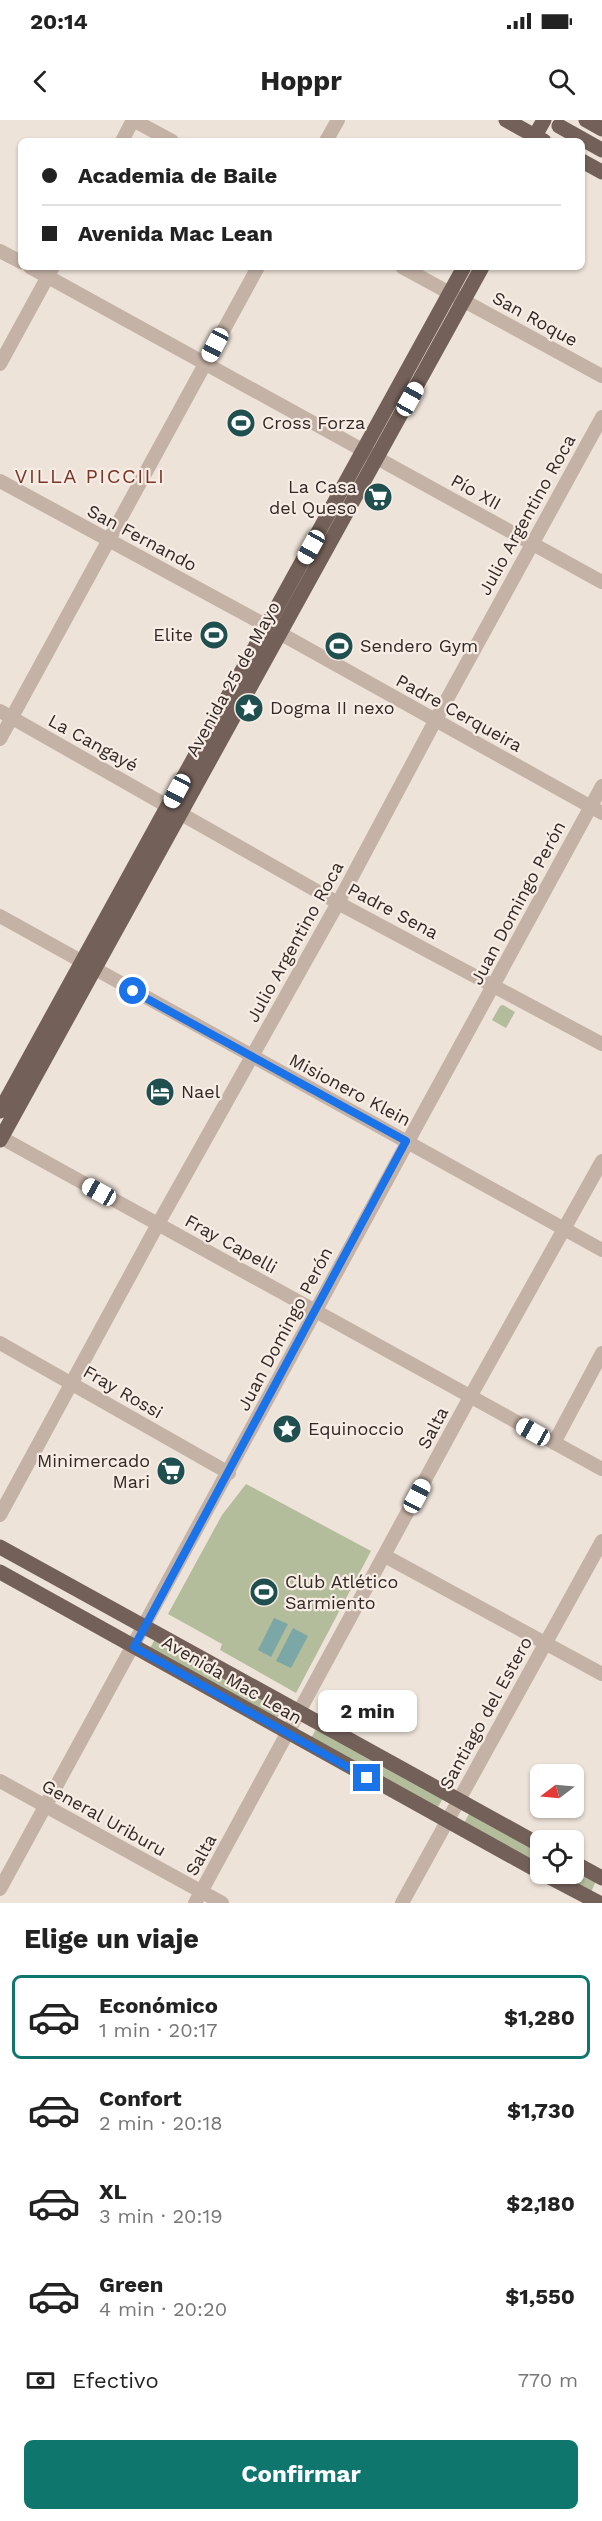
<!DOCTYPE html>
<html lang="es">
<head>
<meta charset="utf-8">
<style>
  :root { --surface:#fff; --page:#f6f6f6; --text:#222; --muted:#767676; --line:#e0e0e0; --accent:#0f766e }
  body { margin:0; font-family:"Work Sans",sans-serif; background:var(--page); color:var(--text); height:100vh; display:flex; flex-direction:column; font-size:22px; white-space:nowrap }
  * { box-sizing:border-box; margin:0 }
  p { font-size:20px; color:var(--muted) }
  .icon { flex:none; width:33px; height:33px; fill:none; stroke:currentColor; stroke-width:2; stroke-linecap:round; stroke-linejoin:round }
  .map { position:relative; height:1783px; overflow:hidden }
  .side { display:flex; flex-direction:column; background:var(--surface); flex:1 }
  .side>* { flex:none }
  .hud { position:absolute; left:18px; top:18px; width:567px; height:132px; border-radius:9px; box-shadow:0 2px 4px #0004; display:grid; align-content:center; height:132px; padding:0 24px; background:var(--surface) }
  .needle { width:39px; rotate:254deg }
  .tools { position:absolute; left:530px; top:1644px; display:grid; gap:12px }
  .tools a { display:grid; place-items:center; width:54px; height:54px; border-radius:9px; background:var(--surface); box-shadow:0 2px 4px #0004; font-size:30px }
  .end { position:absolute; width:27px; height:27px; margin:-14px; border:8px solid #1a73e8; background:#fff; box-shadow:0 0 0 3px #fff }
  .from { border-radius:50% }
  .bubble { position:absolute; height:42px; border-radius:9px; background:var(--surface); box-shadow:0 2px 4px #0004; font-size:20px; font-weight:700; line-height:42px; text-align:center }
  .car { position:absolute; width:18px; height:36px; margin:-18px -9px; border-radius:8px; box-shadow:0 0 4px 2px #0007; background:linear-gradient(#fff 24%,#345 0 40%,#fff 0 76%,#345 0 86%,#fff 0) }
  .hud b { display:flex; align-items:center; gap:21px; height:57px; font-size:22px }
  .hud b+b { border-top:2px solid var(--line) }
  .hud i { width:15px; height:15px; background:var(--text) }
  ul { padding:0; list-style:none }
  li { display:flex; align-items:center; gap:18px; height:84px; margin:0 12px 9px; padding:0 12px; border:3px solid transparent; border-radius:9px }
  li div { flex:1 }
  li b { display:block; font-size:22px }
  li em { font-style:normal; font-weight:700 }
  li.on { border-color:var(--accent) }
  li>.icon { width:54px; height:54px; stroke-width:1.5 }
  h2 { padding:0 24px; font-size:27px; line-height:72px }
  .pay { display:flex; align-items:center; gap:15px; height:66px; padding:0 24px; font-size:22px }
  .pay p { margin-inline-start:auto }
  .action { display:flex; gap:12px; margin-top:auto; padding:12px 24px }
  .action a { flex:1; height:69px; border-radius:9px; background:var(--accent); color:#fff; font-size:24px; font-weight:700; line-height:69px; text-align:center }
  .status { display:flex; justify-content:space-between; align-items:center; height:42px; padding:0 30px; background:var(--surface); direction:ltr }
  .status svg { height:16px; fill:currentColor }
  header { display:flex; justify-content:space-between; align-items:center; height:78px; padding:0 24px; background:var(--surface); font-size:27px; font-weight:700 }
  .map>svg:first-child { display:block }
  .green { fill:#b3bc9b }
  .water { fill:#7ba8a7 }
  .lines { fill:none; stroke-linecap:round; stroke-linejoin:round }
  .minor { stroke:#c5b2a6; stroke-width:14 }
  .major { stroke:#736059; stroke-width:15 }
  .route { stroke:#1a73e8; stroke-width:8 }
  .labels { text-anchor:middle; stroke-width:4.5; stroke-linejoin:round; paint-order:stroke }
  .street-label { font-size:18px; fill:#322926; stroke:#f7ede5 }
  .poi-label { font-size:18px; fill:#322926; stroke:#f7ede5; text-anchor:start }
  .neighbourhood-label { font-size:20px; letter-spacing:1.5px; fill:#793527; stroke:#f7ede5 }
</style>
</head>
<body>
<div class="status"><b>20:14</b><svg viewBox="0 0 49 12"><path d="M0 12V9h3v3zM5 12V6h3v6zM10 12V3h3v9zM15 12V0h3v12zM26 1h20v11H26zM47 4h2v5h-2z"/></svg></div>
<header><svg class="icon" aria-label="back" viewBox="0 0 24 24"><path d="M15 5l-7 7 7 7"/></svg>Hoppr<svg class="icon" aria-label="search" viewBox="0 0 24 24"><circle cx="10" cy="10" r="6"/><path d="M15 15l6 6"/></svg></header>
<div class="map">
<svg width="602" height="1783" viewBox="0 0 602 1783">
  <rect width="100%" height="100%" fill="#eee3d9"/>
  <path class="green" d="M503 885 515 892 506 908 492 900 500 886Z
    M246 1364 371 1431 296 1573 220 1530 222 1524 168 1494 222 1395Z
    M155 1519 282 1589 276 1600 149 1530Z
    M316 1609 443 1678 437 1689 310 1620Z
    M469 1694 540 1731V1744L464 1703Z
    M573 1749 596 1761 591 1772 557 1754H573Z"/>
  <path class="water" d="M274 1498 288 1504 271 1537 258 1530Z
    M293 1508 308 1516 291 1548 276 1541Z"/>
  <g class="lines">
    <path class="minor" d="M133 0 172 21
      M122 21 133 0
      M326 21 338 0
      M0 131 21 142
      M30 147 602 462
      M402 147 602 256
      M0 244 53 147
      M0 361 267 506 602 693
      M0 591 338 783 602 924
      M0 619 258 147
      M0 796 602 1130
      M0 1017 602 1349
      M0 1223 229 1353
      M554 1323 602 1233
      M0 1395 158 1104 338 783 435 601 602 297
      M385 1436 602 1554
      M0 1661 222 1783
      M0 1769C203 1403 399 1033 602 666
      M195 1783 470 1277 602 1041
      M402 1783 602 1421"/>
    <path class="major" d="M506 0 544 21
      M586 0 602 9
      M559 6 602 30
      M532 21 544 0
      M582 41 602 52
      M0 991 464 147
      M0 1020 482 147
      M0 1427 540 1725
      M0 1452 540 1752
      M573 1742 602 1758
      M544 1754 599 1783"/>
  </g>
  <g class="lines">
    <path class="route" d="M133 871 406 1021 134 1527 367 1658"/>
  </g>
  <defs>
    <g id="stadium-disc" transform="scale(1.5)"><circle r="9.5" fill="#204f4f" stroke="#f7ede5"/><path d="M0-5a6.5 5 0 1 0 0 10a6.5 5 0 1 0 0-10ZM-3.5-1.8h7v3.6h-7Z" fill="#fff"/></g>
    <g id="supermarket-disc" transform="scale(1.5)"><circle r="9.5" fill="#204f4f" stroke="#f7ede5"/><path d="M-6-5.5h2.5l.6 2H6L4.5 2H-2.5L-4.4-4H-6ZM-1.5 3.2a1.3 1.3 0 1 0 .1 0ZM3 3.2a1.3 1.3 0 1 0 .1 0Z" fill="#fff"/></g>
    <g id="sight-disc" transform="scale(1.5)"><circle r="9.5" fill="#204f4f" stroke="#f7ede5"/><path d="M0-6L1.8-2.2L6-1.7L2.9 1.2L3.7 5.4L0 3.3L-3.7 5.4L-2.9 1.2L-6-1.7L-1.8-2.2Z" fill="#fff"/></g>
    <g id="hotel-disc" transform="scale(1.5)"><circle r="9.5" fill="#204f4f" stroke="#f7ede5"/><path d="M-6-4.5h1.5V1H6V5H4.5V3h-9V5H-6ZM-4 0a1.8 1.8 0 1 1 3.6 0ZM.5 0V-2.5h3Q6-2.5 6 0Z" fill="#fff"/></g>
  </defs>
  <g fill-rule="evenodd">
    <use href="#stadium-disc" x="241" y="303"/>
    <use href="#supermarket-disc" x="378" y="377"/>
    <use href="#stadium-disc" x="214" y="515"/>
    <use href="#stadium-disc" x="339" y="526"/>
    <use href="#sight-disc" x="249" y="588"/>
    <use href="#hotel-disc" x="160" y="972"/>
    <use href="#sight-disc" x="287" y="1309"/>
    <use href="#supermarket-disc" x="171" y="1351"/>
    <use href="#stadium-disc" x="264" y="1472"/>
  </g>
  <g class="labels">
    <g class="street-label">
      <text transform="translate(535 199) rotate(29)" y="6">San Roque</text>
      <text transform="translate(476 372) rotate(29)" y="6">Pío XII</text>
      <text transform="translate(527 395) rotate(-61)" y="6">Julio Argentino Roca</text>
      <text transform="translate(142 418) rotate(28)" y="6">San Fernando</text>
      <text transform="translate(233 559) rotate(-61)" y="6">Avenida 25 de Mayo</text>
      <text transform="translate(459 593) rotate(29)" y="6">Padre Cerqueira</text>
      <text transform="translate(93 623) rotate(29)" y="6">La Cangayé</text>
      <text transform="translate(518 783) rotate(-62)" y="6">Juan Domingo Perón</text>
      <text transform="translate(393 791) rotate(28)" y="6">Padre Sena</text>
      <text transform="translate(295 822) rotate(-61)" y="6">Julio Argentino Roca</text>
      <text transform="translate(350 970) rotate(28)" y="6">Misionero Klein</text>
      <text transform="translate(231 1124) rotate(29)" y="6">Fray Capelli</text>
      <text transform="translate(285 1209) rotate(-62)" y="6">Juan Domingo Perón</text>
      <text transform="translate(123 1272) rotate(30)" y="6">Fray Rossi</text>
      <text transform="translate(433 1308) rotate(-62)" y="6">Salta</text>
      <text transform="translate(232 1560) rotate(30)" y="6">Avenida Mac Lean</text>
      <text transform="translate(486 1593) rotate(-61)" y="6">Santiago del Estero</text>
      <text transform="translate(104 1698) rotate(29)" y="6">General Uriburu</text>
      <text transform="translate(201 1735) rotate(-61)" y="6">Salta</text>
    </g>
    <g class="poi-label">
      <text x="262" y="309">Cross Forza</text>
      <text x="357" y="373" text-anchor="end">La Casa<tspan x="357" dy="21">del Queso</tspan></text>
      <text x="193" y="521" text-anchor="end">Elite</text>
      <text x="360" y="532">Sendero Gym</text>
      <text x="270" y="594">Dogma II nexo</text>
      <text x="181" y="978">Nael</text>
      <text x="308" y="1315">Equinoccio</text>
      <text x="150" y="1347" text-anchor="end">Minimercado<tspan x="150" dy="21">Mari</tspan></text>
      <text x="285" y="1468">Club Atlético<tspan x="285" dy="21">Sarmiento</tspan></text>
    </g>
    <g class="neighbourhood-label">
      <text x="90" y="363">VILLA PICCILI</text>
    </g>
  </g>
</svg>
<div class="tools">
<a><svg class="needle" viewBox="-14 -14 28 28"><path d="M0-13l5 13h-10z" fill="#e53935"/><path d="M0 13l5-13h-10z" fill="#767676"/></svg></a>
<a><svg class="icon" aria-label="locate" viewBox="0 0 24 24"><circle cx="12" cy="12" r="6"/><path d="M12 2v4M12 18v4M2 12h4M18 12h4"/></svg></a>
</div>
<i class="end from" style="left:133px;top:871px"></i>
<i class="end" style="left:367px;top:1658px"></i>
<div class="bubble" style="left:318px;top:1570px;width:99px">2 min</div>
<i class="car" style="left:215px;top:225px;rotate:208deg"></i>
<i class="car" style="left:410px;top:279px;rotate:29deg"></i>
<i class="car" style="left:311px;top:427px;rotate:209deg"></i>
<i class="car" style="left:177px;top:671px;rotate:208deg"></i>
<i class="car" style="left:99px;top:1072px;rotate:299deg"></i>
<i class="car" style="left:533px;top:1312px;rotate:299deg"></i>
<i class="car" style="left:417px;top:1376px;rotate:28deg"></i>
<div class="hud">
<b><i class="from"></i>Academia de Baile</b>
<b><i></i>Avenida Mac Lean</b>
</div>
</div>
<section class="side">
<h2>Elige un viaje</h2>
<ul>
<li class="on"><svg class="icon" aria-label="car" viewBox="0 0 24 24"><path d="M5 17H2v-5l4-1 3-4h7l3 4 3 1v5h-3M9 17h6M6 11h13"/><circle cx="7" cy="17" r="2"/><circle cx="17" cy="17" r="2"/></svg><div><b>Económico</b><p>1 min · 20:17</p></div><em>$1,280</em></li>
<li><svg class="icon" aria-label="car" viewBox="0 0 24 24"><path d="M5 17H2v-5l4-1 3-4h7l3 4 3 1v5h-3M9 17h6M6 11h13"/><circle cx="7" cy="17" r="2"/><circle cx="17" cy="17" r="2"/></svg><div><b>Confort</b><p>2 min · 20:18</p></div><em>$1,730</em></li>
<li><svg class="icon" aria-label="car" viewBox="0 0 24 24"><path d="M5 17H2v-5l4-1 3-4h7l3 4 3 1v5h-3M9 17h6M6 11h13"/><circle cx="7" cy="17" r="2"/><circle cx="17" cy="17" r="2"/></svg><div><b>XL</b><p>3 min · 20:19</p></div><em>$2,180</em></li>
<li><svg class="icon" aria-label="car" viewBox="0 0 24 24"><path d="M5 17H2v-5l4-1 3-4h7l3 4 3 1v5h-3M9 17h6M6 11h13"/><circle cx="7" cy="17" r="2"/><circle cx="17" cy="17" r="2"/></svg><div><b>Green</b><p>4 min · 20:20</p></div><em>$1,550</em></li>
</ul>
<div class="pay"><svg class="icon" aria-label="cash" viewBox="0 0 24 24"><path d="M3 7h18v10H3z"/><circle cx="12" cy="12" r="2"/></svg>Efectivo<p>770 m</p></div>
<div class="action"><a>Confirmar</a></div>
</section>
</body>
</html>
